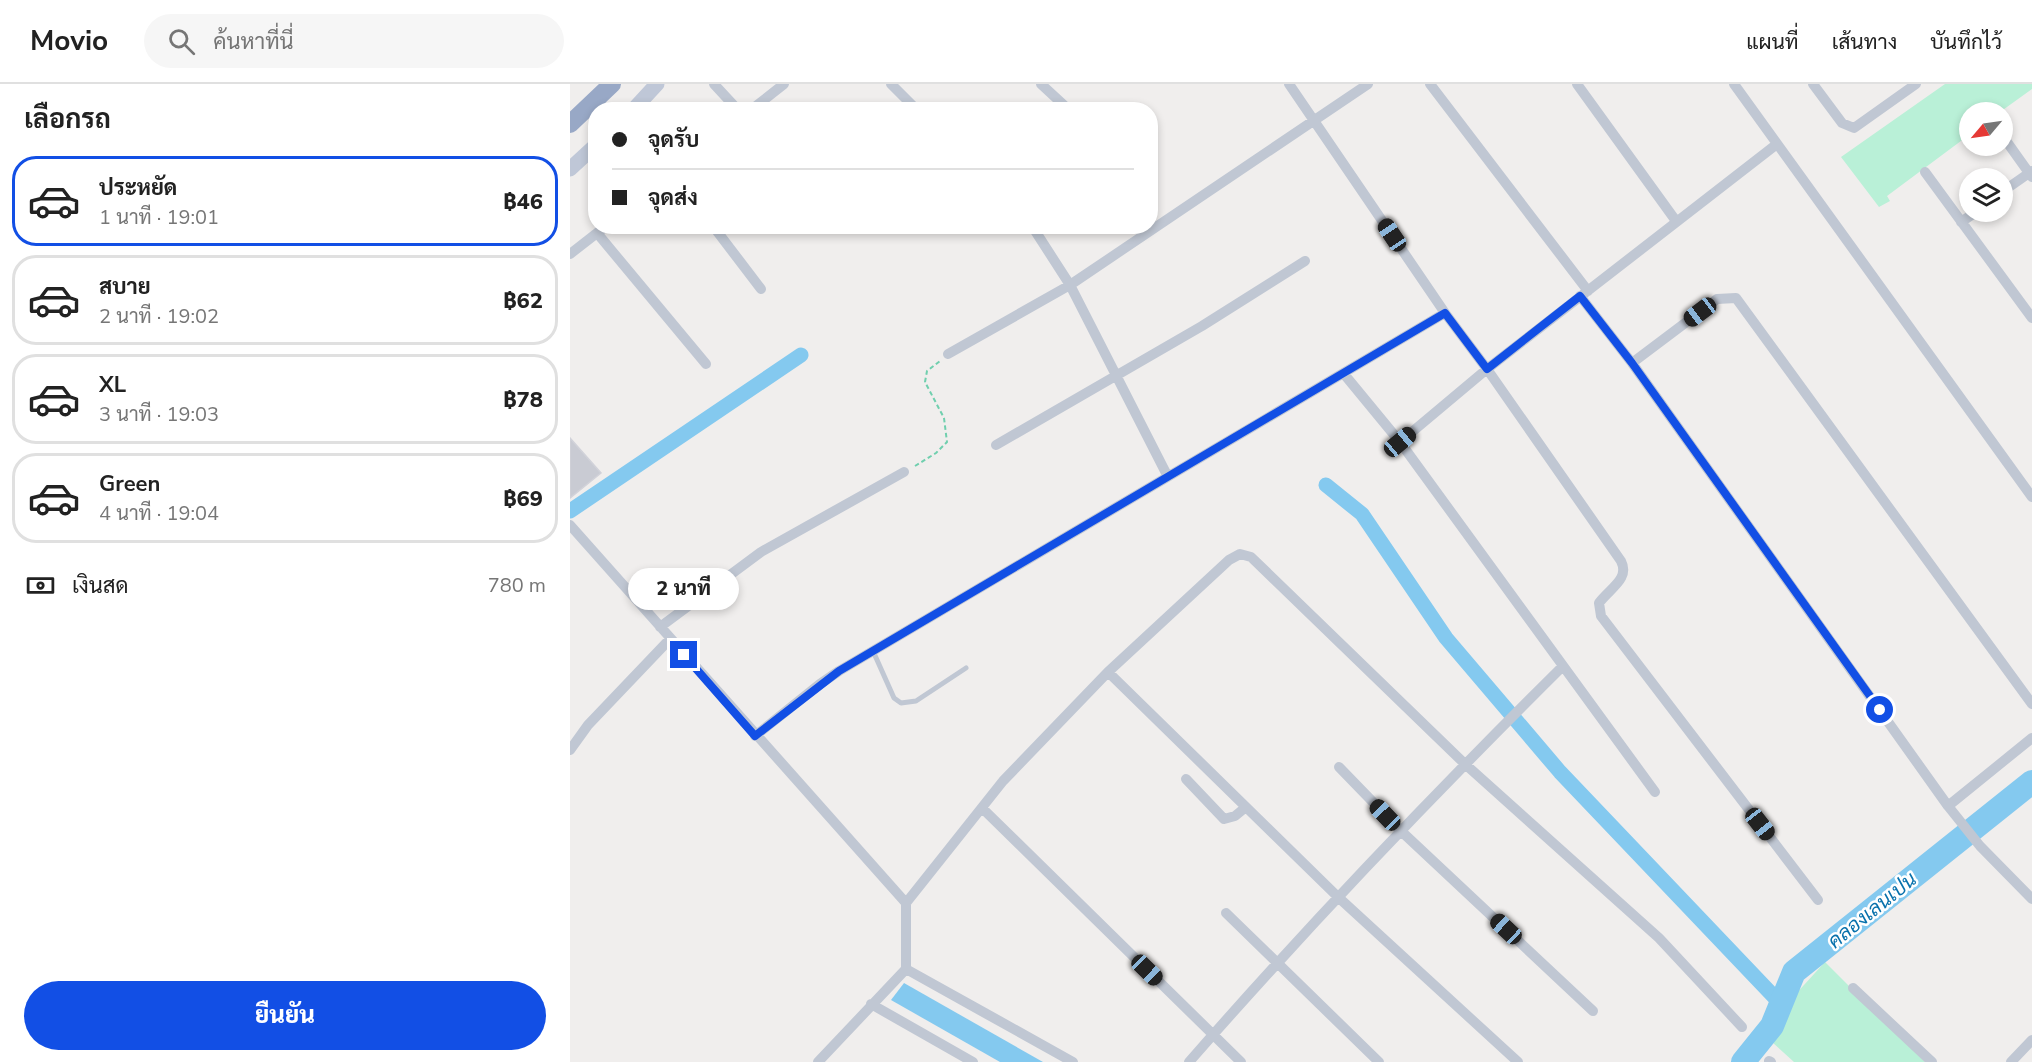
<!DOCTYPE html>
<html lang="th">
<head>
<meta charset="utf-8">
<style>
  :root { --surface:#fff; --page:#f6f6f6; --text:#222; --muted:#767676; --line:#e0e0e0; --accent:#124fe5 }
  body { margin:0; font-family:"Nunito Sans",Sarabun,sans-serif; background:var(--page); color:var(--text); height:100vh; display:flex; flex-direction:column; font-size:22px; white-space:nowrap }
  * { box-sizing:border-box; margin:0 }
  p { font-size:20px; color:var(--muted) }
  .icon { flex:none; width:33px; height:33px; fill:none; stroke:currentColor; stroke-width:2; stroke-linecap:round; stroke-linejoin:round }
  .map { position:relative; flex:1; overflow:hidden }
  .sheet { display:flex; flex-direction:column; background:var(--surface); width:570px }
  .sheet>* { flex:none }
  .hud { position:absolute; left:18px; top:18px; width:570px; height:132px; border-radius:24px; box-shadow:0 3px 9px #0003; display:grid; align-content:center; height:132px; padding:0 24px; background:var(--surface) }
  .needle { width:39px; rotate:241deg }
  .tools { position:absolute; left:1389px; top:18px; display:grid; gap:12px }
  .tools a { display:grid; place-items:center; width:54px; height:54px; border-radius:50%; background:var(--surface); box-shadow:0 3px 9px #0003; font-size:30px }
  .end { position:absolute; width:27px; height:27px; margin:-14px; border:8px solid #124fe5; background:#fff; box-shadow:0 0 0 3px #fff }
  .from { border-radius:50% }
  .bubble { position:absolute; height:42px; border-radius:21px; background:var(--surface); box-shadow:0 3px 9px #0003; font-size:20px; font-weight:800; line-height:42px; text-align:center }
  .car { position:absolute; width:18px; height:36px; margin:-18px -9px; border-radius:8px; box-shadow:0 0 4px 2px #0007; background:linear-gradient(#222 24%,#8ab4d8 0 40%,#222 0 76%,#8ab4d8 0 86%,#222 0) }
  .hud b { display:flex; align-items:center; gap:21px; height:57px; font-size:22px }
  .hud b+b { border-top:2px solid var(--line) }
  .hud i { width:15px; height:15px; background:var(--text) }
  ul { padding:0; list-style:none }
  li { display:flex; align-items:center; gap:18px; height:90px; margin:0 12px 9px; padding:0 12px; border:3px solid var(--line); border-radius:24px }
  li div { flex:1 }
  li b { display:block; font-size:22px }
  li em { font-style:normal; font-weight:800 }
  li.current { border-color:var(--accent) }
  li>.icon { width:54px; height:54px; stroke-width:1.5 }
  h2 { padding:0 24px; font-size:27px; line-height:72px }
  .pay { display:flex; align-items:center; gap:15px; height:66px; padding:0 24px; font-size:22px }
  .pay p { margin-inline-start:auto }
  .action { display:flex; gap:12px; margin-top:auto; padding:12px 24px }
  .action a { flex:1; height:69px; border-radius:36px; background:var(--accent); color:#fff; font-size:24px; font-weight:800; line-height:69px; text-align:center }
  header { display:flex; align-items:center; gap:36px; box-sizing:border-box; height:84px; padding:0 30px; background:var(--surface); border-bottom:2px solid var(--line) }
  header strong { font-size:28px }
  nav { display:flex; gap:33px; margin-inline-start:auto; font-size:21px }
  .search { width:420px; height:54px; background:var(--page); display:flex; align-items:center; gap:15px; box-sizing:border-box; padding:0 21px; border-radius:33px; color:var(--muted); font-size:22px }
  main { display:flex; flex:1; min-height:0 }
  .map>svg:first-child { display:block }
  .green { fill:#b9f0d7 }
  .water { fill:#84c9ef }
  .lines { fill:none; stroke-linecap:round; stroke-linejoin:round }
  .canal { stroke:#84c9ef; stroke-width:15 }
  .river { stroke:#84c9ef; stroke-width:24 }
  .building { fill:#c9cbd3; stroke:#d1d2d9; stroke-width:1.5 }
  .path { stroke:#70cfae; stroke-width:2; stroke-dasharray:4.5 3; stroke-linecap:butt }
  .service { stroke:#c0c7d3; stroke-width:5 }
  .minor { stroke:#c0c7d3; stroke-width:10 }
  .secondary { stroke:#bfc7d7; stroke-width:15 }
  .trunk { stroke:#98a8c6; stroke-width:18 }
  .route { stroke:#124fe5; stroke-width:8 }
  .labels { text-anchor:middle; stroke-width:5; stroke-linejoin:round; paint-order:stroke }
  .water-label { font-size:20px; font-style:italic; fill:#0771ac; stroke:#fff }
</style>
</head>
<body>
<header>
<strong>Movio</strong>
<div class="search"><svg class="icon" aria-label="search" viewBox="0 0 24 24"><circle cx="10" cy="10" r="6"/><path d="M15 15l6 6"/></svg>ค้นหาที่นี่</div>
<nav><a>แผนที่</a><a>เส้นทาง</a><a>บันทึกไว้</a></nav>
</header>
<main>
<section class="sheet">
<h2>เลือกรถ</h2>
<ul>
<li class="current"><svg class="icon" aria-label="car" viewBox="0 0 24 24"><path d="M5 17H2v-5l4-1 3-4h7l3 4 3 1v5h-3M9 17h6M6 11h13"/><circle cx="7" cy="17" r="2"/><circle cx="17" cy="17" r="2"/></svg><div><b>ประหยัด</b><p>1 นาที · 19:01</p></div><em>฿46</em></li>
<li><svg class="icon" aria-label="car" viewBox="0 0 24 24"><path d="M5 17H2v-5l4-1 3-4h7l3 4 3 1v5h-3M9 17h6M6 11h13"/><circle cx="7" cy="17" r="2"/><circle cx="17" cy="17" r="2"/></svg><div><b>สบาย</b><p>2 นาที · 19:02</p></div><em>฿62</em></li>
<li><svg class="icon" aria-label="car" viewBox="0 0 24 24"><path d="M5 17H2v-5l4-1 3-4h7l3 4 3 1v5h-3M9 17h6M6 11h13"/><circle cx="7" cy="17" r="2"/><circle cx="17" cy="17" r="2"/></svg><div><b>XL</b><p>3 นาที · 19:03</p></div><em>฿78</em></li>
<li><svg class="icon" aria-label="car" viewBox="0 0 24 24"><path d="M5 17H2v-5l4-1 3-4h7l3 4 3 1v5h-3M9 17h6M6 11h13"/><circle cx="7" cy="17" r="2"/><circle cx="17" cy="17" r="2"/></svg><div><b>Green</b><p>4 นาที · 19:04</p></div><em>฿69</em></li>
</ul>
<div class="pay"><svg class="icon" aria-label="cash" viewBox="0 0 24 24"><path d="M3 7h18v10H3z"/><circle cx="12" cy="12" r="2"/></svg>เงินสด<p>780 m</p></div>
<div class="action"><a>ยืนยัน</a></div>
</section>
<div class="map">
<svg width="1462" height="978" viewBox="0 0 1462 978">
  <rect width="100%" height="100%" fill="#f0eeed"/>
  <path class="green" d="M1375 0H1462V5L1430 28H1400L1399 51 1317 112 1320 117 1309 123 1271 73Z
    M1255 878 1355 978H1224L1202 958 1223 913Z"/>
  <path class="water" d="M334 899 473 978H430L321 916Z"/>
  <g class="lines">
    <path class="canal" d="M756 401 792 430 876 554 990 688 1211 920
      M0 427 231 271"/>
    <path class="river" d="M1173 978 1202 942 1224 888 1462 698"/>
  </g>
  <path class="building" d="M0 354 31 389 0 414Z"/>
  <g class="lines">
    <path class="path" d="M345 382 366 369 377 358 374 334 355 298 357 287 370 277"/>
    <path class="service" d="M303 567 324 614 331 619 346 617 396 584"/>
    <path class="minor" d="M144 0 168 26
      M321 0 347 26
      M471 0 498 25
      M719 0 875 229 917 285 1051 477C1060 495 1040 504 1029 519L1031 532 1248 816
      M860 0 1018 207
      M1007 0 1106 137
      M1164 0 1462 413
      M1243 0 1272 39 1284 44 1346 0
      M181 26 214 0
      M1432 51 1462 93
      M1355 88 1462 234
      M1432 108 1462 87
      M1391 138 1406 128
      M143 142 191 205
      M462 142 500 201 597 391
      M27 149 136 280
      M0 170 36 142
      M1010 212 1062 279 1378 722 1410 762 1462 815
      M378 270 500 201 798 0
      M1062 279 1147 215 1166 214 1462 620
      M774 290 830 358 1085 708
      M830 358 917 285 1207 60
      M426 361 632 242 735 177
      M0 441 336 819
      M90 543 191 468 334 388
      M538 588 768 813 948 978
      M185 652 250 600 269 587 875 229
      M0 666 18 641 100 555
      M769 683 831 747 1023 927
      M616 695 654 735 665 732 676 723
      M1378 722 1462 654
      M412 724 671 978
      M656 829 809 978
      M1283 904 1362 978
      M301 920 403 978
      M1199 977 1201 978
      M248 978 336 885
      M503 978 336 885V819L433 697 538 588 659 476 670 470 681 473 895 680 1089 854 1172 943
      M619 978C738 842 864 710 992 583
      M1441 978 1462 956"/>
    <path class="secondary" d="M63 26 87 0
      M0 85 26 61"/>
    <path class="trunk" d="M0 40 42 0"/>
  </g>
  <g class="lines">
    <path class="route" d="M114 571 185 652 269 587 875 229 917 285 1010 212 1062 279 1310 626"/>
  </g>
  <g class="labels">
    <g class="water-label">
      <text transform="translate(1302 826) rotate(-39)" y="7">คลองเลนเปน</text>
    </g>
  </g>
</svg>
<div class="tools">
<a><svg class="needle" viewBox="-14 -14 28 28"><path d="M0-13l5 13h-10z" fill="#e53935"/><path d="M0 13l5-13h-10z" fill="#767676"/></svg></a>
<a><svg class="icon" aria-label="layers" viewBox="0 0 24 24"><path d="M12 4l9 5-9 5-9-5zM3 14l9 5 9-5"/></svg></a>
</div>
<i class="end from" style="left:1310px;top:626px"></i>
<i class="end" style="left:114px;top:571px"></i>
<div class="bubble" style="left:58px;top:484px;width:111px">2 นาที</div>
<i class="car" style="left:822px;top:151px;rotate:326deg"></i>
<i class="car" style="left:1130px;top:228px;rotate:233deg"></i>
<i class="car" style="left:830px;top:358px;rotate:50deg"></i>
<i class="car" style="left:815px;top:731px;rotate:316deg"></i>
<i class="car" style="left:1190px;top:740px;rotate:142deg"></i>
<i class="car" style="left:936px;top:845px;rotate:313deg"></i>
<i class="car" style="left:577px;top:886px;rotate:134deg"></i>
<div class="hud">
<b><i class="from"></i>จุดรับ</b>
<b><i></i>จุดส่ง</b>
</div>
</div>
</main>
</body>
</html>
